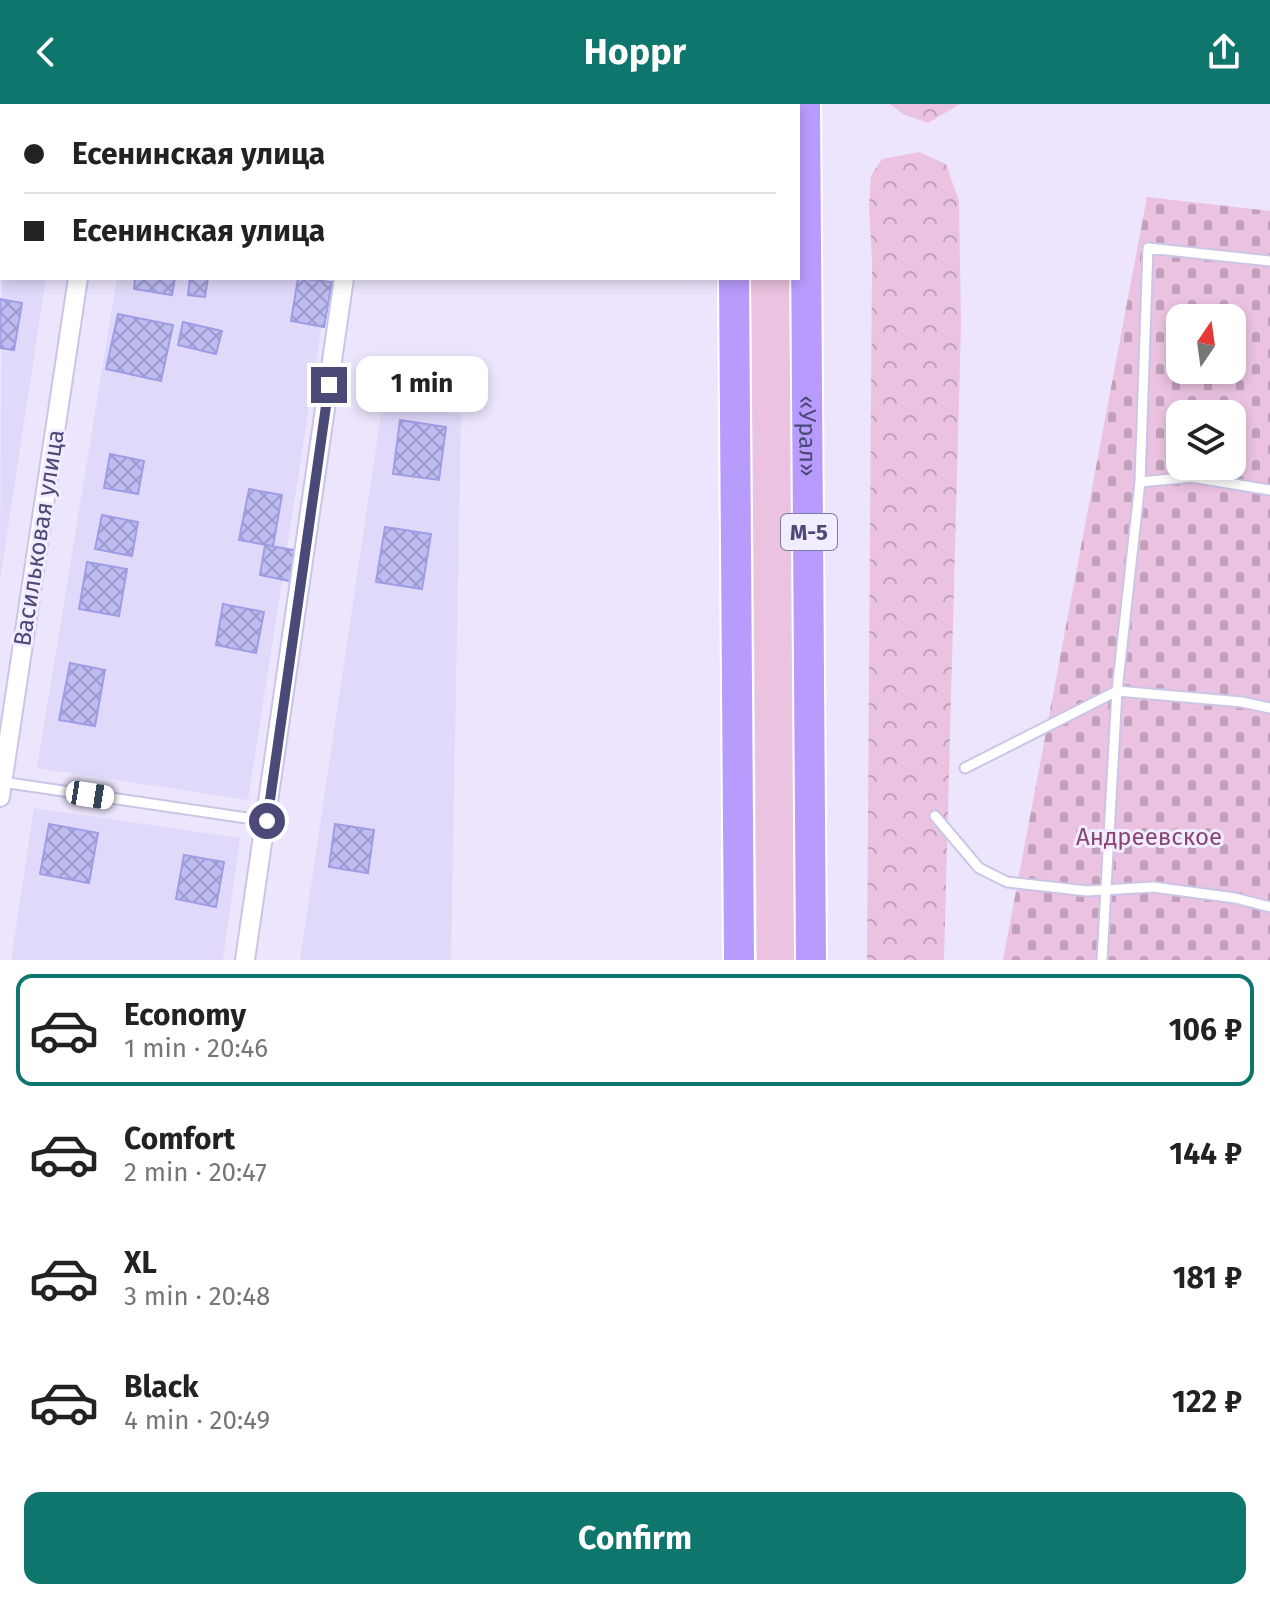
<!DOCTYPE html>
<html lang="en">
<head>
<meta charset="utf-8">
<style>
  :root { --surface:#fff; --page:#f2f2f2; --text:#222; --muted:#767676; --line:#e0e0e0; --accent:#0f766e }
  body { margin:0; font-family:"Fira Sans",sans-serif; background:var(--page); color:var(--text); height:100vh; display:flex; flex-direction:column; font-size:30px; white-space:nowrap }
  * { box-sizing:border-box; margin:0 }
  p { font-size:26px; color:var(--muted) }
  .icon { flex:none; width:44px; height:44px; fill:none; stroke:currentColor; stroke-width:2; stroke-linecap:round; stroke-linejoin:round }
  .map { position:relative; height:856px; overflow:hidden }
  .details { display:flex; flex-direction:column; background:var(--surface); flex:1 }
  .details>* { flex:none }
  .hud { position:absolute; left:0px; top:0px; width:800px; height:176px; box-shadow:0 4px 12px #0003; display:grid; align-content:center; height:176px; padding:0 24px; background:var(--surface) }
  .needle { width:52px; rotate:13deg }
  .fabs { position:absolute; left:1166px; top:200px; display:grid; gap:16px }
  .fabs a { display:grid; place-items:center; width:80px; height:80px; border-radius:16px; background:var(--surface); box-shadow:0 4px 12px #0003; font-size:40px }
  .end { position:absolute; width:36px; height:36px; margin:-18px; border:10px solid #4a4977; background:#fff; box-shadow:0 0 0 4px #fff }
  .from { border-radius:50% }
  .bubble { position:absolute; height:56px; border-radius:16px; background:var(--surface); box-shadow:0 4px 12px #0003; font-size:26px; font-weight:700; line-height:56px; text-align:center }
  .car { position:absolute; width:24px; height:48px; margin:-24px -12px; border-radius:10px; box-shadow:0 0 6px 2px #0007; background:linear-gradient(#fff 24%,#345 0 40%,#fff 0 76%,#345 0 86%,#fff 0) }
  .hud b { display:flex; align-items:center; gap:28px; height:76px; font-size:30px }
  .hud b+b { border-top:2px solid var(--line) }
  .hud i { width:20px; height:20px; background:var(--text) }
  ul { padding:14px 0 0; list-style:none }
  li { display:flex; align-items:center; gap:24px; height:112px; margin:0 16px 12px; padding:0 8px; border:4px solid transparent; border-radius:16px }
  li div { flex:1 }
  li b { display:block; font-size:30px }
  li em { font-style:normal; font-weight:700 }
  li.selected { border-color:var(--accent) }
  li>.icon { width:72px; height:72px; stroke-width:1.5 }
  .button { display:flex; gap:16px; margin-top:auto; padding:16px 24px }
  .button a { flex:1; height:92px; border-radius:16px; background:var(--accent); color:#fff; font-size:32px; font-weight:700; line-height:92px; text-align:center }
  header { display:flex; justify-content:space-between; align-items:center; height:104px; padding:0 24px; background:var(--accent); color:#fff; font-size:36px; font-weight:700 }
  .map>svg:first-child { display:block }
  .residential { fill:#e1d9fa }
  .grass { fill:#ebc3e1 }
  .forest { fill:url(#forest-crowns) }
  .cemetery { fill:url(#cemetery-stones); fill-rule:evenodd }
  .building { fill:url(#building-cross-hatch); stroke:#9f9ce6; stroke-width:2 }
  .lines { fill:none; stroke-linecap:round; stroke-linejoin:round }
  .service-casing { stroke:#cac5e7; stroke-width:13 }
  .minor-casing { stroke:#cac5e7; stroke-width:22 }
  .primary-casing { stroke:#fff; stroke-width:34 }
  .service { stroke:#fff; stroke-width:9 }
  .minor { stroke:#fff; stroke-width:18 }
  .primary { stroke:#b89cfd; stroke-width:30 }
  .route { stroke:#4a4977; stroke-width:10 }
  .labels { text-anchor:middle; stroke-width:6; stroke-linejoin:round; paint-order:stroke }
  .shield { fill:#f1ecff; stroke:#7c7aa0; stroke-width:2 }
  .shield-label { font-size:22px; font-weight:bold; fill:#4a4977 }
  .street-label { font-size:24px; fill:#4a4977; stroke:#f1ecff }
  .park-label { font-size:24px; fill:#894670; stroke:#f1ecff }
</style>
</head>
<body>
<header><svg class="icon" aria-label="back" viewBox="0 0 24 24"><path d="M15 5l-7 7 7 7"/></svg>Hoppr<svg class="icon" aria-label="share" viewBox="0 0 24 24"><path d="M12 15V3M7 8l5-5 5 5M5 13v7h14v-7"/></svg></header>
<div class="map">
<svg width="1270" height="856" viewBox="0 0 1270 856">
  <defs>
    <pattern id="forest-crowns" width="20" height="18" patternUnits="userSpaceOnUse" patternTransform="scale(2)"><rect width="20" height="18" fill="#ebc3e1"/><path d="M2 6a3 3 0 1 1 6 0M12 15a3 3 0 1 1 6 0" fill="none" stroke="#c0a0bb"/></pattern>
    <pattern id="cemetery-stones" width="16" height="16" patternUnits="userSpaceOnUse" patternTransform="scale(2)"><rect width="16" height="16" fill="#ebc3e1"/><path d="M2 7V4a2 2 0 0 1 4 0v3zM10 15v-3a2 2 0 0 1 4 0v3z" fill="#c0a0bb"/></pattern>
    <pattern id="building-cross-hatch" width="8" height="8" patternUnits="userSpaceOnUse" patternTransform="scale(2)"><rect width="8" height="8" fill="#bfbcf3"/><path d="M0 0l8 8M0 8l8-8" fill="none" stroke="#9d9bca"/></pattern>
  </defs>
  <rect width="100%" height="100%" fill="#ece5fd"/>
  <path class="residential" d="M2 127V174H46L0 476Z
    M117 174H329L248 696 37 664Z
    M384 290 461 311 451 856H300Z
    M34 704 240 734 223 856H11Z"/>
  <path class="grass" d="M751 174H793L795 856H757Z"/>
  <path class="forest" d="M890 0H960L928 19 903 10Z
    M919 48 946 60 959 97 961 221 944 856H867L872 156 869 104 871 72 882 55Z"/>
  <path class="cemetery" d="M1147 93 1270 107V856H1003ZM1180 214H1232V266H1180ZM1180 310H1232V362H1180Z"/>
  <path class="building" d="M135 174H175L172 191 134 185Z
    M190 174H208L205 193 188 191Z
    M298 174 332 178 324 223 291 217Z
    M0 195 22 199 14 246 0 244Z
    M118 210 173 221 161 277 106 265Z
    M183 218 222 227 216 250 178 241Z
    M400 316 446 323 439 376 393 370Z
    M110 350 144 357 138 390 104 384Z
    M249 385 282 391 273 442 239 436Z
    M102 411 138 418 132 452 95 445Z
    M385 423 431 430 422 485 376 478Z
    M265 441 300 447 294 478 260 471Z
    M87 458 127 465 119 512 79 505Z
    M223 500 264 508 256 549 216 541Z
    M70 559 105 566 95 622 59 616Z
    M49 720 98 729 89 779 40 770Z
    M335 720 374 726 368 769 329 763Z
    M184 751 224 758 216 803 176 795Z"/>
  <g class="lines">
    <g class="service-casing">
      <path id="service" d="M1140 378 1192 373 1270 386
        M965 664 1117 587 1242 598 1270 604
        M2 678 267 717
        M935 712 979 764 1007 778 1087 787 1153 783 1235 794 1270 803
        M1102 856 1117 587 1140 378 1148 144 1270 157"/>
    </g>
    <g class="minor-casing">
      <path id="minor" d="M0 693 78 174
        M245 856 344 174"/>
    </g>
    <g class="primary-casing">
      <g id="primary">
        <path d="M733 0V2"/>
        <path id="s1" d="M805 0 811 856"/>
        <path d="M734 174 739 856"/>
      </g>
    </g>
    <use href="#service" class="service"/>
    <use href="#minor" class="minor"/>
    <use href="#primary" class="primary"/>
  </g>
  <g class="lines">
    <path class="route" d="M267 717 329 281"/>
  </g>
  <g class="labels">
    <rect class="shield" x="781" y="410" width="56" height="36" rx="6"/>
    <g class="shield-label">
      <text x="809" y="436">М-5</text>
    </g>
    <g class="street-label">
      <text dy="8" stroke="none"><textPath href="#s1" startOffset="332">«Урал»</textPath></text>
      <text transform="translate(39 434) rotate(-81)" y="8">Васильковая улица</text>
    </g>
    <g class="park-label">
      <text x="1149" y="741">Андреевское</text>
    </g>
  </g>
</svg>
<div class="fabs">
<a><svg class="needle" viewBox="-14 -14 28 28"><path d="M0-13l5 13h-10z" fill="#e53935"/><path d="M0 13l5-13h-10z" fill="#767676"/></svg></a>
<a><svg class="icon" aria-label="layers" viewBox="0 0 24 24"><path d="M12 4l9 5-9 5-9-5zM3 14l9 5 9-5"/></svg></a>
</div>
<i class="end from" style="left:267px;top:717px"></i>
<i class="end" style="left:329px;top:281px"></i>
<div class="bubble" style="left:356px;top:252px;width:132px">1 min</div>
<i class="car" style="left:90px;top:691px;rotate:99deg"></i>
<div class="hud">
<b><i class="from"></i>Есенинская улица</b>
<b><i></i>Есенинская улица</b>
</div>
</div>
<section class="details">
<ul>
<li class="selected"><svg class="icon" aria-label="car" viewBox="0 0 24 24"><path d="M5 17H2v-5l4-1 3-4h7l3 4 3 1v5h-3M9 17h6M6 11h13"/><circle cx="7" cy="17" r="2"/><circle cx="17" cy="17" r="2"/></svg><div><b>Economy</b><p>1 min · 20:46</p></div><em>106 ₽</em></li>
<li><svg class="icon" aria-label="car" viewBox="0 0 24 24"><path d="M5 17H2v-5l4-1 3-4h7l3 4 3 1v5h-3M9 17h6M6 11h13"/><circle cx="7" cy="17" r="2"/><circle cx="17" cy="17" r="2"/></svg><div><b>Comfort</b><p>2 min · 20:47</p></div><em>144 ₽</em></li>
<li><svg class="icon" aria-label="car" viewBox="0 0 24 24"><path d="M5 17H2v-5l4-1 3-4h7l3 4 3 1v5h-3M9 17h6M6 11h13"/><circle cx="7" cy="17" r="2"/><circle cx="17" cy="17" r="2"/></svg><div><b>XL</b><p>3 min · 20:48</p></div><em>181 ₽</em></li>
<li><svg class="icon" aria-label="car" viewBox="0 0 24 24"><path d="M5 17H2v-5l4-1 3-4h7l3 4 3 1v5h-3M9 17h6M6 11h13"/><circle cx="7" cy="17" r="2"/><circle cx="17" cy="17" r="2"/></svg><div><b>Black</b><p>4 min · 20:49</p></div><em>122 ₽</em></li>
</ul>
<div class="button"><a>Confirm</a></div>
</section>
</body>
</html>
